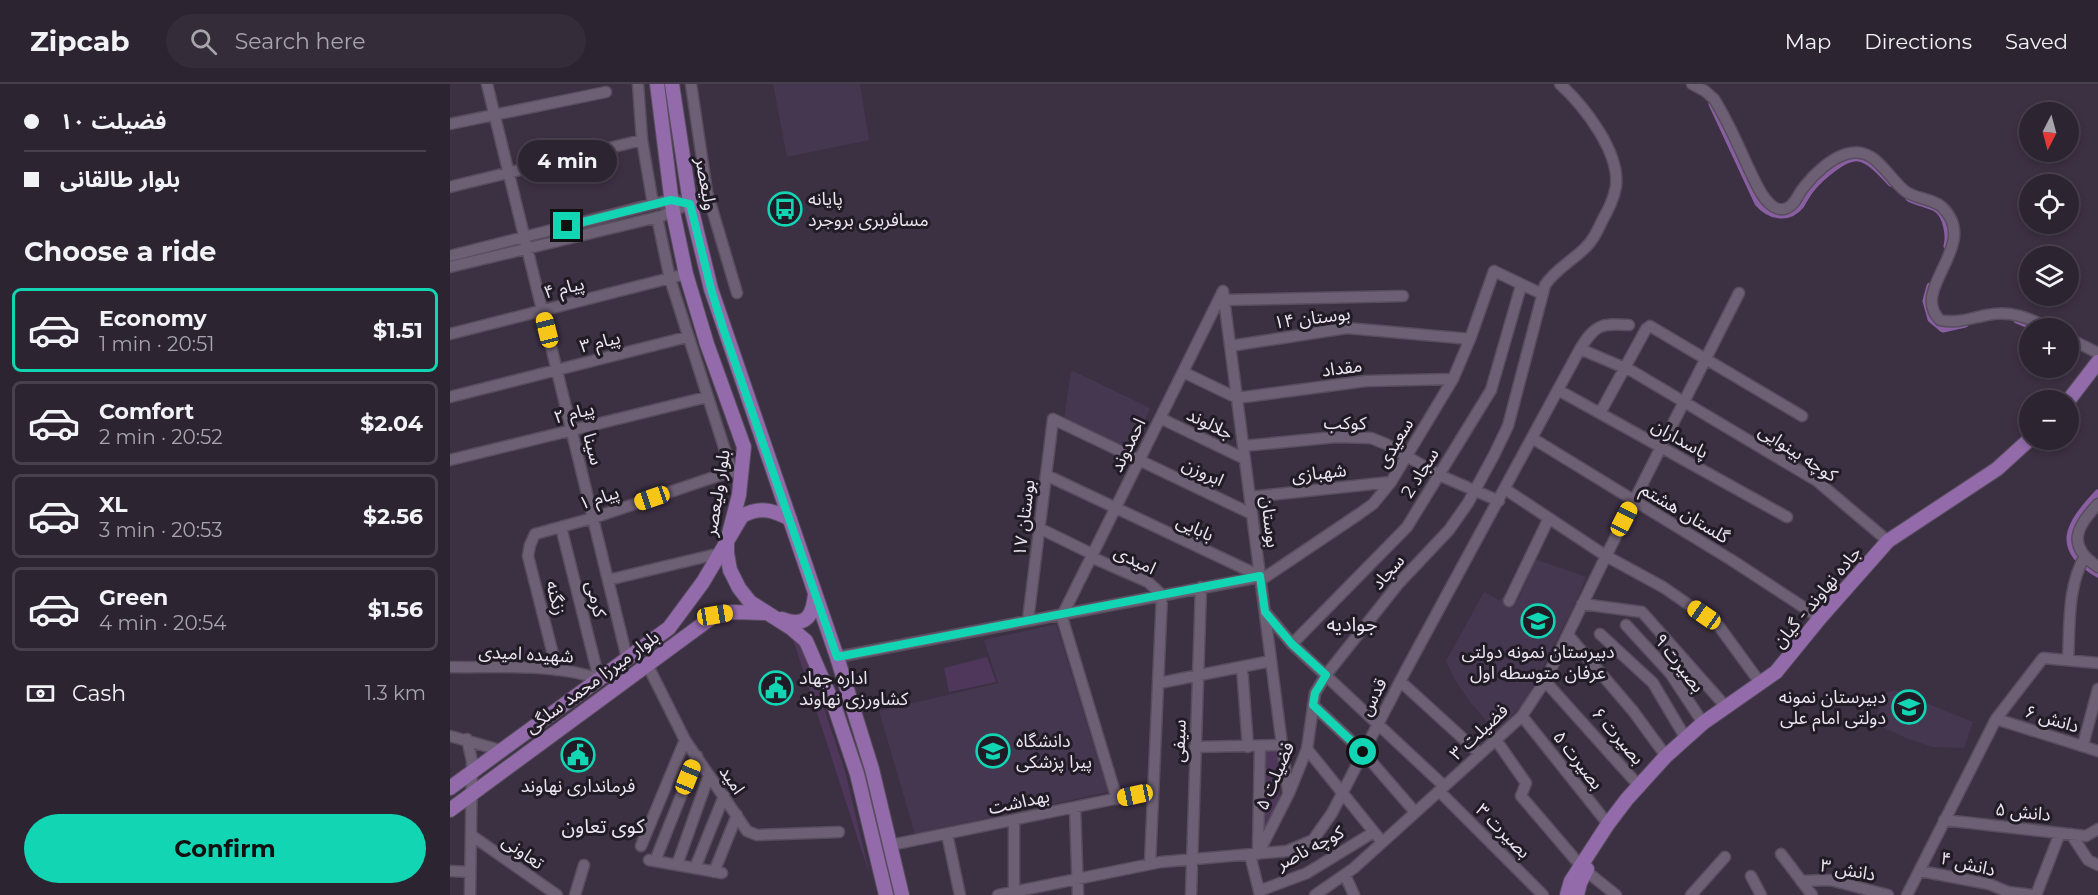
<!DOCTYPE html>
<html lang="en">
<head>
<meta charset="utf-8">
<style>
  :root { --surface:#2d2432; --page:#352c3a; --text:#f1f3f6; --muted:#a7a4ac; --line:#48414d; --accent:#12d5b4 }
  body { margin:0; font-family:Montserrat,"Noto Sans Arabic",sans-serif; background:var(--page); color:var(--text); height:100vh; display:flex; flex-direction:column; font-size:22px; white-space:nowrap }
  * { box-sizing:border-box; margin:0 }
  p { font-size:20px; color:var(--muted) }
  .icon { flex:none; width:33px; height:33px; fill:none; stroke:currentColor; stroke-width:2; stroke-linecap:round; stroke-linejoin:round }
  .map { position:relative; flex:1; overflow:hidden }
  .details { display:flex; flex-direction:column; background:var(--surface); width:450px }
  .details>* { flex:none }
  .top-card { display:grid; align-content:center; height:132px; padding:0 24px; background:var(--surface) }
  .needle { width:39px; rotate:186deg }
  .controls { position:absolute; left:1569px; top:18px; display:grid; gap:12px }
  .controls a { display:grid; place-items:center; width:60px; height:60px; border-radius:50%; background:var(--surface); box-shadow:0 3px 9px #0003,0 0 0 2px var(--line); font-size:30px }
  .end { position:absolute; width:27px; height:27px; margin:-14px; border:8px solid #12d5b4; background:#111; box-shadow:0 0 0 3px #111 }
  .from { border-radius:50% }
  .bubble { position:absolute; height:42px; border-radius:21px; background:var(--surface); box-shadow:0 3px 9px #0003,0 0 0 2px var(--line); font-size:20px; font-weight:700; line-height:42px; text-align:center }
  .car { position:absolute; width:18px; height:36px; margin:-18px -9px; border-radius:8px; box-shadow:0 0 4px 2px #0007; background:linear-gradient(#f5c518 24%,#345 0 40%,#f5c518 0 76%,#345 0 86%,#f5c518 0) }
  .top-card b { display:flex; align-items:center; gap:21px; height:57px; font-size:22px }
  .top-card b+b { border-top:2px solid var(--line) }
  .top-card i { width:15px; height:15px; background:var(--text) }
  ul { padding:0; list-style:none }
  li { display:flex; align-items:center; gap:18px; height:84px; margin:0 12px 9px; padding:0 12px; border:3px solid var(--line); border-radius:9px }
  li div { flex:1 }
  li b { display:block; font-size:22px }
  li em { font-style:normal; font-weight:700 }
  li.active { border-color:var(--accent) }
  li>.icon { width:54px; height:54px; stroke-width:1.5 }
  h2 { padding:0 24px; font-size:27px; line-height:72px }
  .pay { display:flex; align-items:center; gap:15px; height:66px; padding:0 24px; font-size:22px }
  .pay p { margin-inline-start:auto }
  .action { display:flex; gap:12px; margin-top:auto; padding:12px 24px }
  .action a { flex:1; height:69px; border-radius:36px; background:var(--accent); color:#111; font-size:24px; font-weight:700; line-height:69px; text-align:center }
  header { display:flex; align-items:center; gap:36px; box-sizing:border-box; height:84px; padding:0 30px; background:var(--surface); border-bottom:2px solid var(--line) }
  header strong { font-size:28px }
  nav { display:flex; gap:33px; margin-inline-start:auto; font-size:21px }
  .search { width:420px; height:54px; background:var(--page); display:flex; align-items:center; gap:15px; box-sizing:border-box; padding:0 21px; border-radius:33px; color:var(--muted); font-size:22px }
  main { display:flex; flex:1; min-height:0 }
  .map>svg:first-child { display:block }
  .built { fill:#463750 }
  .green { fill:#4f375c }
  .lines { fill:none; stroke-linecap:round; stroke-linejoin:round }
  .canal { stroke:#895fa1; stroke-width:7 }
  .minor-casing { stroke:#574d5d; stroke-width:13 }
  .major-casing { stroke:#574d5d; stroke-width:16 }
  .minor { stroke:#6d6075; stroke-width:10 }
  .major { stroke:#936baa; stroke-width:14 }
  .route { stroke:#12d5b4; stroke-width:8 }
  .labels { text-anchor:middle; stroke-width:6; stroke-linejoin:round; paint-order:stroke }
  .street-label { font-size:18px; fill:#ece4f0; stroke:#201b24 }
  .poi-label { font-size:18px; fill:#ece4f0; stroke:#201b24; text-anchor:start }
  .neighbourhood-label { font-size:20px; fill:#ece4f0; stroke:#201b24 }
</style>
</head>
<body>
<header>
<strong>Zipcab</strong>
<div class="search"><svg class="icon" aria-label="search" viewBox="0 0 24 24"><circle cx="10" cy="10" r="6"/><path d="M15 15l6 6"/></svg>Search here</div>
<nav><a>Map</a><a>Directions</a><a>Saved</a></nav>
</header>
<main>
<section class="details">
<div class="top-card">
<b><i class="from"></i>فضیلت ۱۰</b>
<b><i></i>بلوار طالقانی</b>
</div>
<h2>Choose a ride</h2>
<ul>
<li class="active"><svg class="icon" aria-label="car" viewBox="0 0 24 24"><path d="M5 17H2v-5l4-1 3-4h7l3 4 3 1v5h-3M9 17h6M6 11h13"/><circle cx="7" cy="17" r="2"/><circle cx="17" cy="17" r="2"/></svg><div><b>Economy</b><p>1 min · 20:51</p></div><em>$1.51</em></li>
<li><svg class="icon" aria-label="car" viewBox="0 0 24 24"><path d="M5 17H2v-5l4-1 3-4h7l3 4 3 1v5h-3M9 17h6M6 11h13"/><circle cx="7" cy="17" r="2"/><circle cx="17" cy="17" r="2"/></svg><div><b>Comfort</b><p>2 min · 20:52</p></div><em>$2.04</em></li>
<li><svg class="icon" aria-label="car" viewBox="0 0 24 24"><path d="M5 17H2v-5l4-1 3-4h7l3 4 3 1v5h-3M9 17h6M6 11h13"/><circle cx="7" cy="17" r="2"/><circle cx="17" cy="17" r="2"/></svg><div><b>XL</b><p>3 min · 20:53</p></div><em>$2.56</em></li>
<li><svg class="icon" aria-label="car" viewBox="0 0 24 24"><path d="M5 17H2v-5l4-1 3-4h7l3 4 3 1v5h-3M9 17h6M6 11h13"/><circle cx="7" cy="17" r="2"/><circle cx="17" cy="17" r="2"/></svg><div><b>Green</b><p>4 min · 20:54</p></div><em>$1.56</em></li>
</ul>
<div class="pay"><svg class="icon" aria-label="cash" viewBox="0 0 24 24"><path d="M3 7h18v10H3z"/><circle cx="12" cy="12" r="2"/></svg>Cash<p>1.3 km</p></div>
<div class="action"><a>Confirm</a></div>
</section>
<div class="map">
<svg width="1648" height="811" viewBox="0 0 1648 811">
  <rect width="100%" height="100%" fill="#3c3043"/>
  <path class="built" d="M323 0H410L419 56 337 73Z
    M621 286 700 324 683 368 614 337Z
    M1085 475 1136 493 1124 522 1074 619 1046 648 1020 618 1005 596 996 577 1034 508 1049 516 1056 510 1068 516Z
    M606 540 658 708 465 750 429 627 548 599 534 556Z
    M1444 606 1523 638 1514 664 1483 663 1458 655 1424 639 1435 609Z"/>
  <path class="green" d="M342 552 351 556 395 687 420 792Z
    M537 573 546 598 499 608 494 584Z
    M815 667H828L830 716 814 746Z"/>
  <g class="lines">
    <path class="canal" d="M1262 20 1308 119C1319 132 1338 137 1351 121 1354 116 1357 110 1361 105 1369 95 1395 71 1409 74 1421 76 1433 91 1441 99
      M1459 114C1467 119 1479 120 1487 125 1496 131 1500 151 1497 162
      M1480 202 1476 217 1481 235 1493 245 1515 240
      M1567 236 1586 244
      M1648 409C1619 440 1603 464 1648 490"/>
    <g class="minor-casing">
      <path id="minor" d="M37 0 177 574
        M188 0 192 56 203 120
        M241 0 257 108 287 209
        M1242 0 1255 7 1264 15C1278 37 1288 61 1299 85 1305 97 1310 111 1320 120 1324 124 1331 127 1337 124 1345 121 1348 110 1354 103 1364 90 1380 75 1396 70 1425 61 1436 92 1455 107 1465 115 1482 114 1492 123 1532 161 1458 205 1490 236 1506 240 1521 234 1537 231 1561 226 1578 234 1600 244
        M0 40 156 8
        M0 103 192 56
        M207 133 220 195 282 388
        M0 172 203 120 221 116 228 117
        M0 183 212 132 240 119
        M773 207 838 707
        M774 216 953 212
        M0 250 236 190
        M1618 254 1648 269
        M780 262 897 244 1020 255
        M1130 265 1182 287 1367 397 1438 457
        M733 288 787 314 916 297 1003 295
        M1108 306 1337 433
        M0 313 237 253
        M1150 329 1196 245 1200 242 1352 332
        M710 334 795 375
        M1082 354 1283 477 1370 534
        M793 362 886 353 921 354 936 360 989 391 1049 417
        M0 376 257 313
        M596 391 810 492
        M1055 405 1156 472 1213 503 1268 541 1311 600
        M800 413 941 398
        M1648 420C1626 443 1616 462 1648 483
        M111 443 149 595
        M589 444 642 470
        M641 473 698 498 712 511 700 780
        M158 496 271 469
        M811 496 909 430 923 420 941 398 1003 295 1020 255 1044 187 1092 210
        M1059 517 1099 434
        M1132 520 1192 528 1277 624
        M815 528 842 560 994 702
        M611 530 667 715
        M613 530 773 207
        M578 536 603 335 802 430
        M1176 541 1220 589 1253 639
        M1150 550 1203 599 1235 653
        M1118 551 1183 627 1216 672
        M842 560 957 443 1041 306 1071 202
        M387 573 810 493
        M1618 576C1620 541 1617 503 1635 472
        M197 580 235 656 297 747 307 751 389 748
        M0 583C48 584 104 579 149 595
        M792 583 798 663
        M107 586 78 472 80 461 85 450 143 434 291 384
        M950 597 1030 670
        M1095 597 1190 703
        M709 599 821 577
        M863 621 913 668 965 728
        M1072 632 1158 740
        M1546 635 1648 667
        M0 652 50 666
        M17 655 22 677 20 811
        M1046 656 1076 699 1071 712 1130 781
        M1633 661 1648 605
        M745 663 832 661
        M857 665 928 753
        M989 707 1093 811
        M625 724 628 811
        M564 736V811
        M1494 736 1636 752 1648 745
        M497 750 510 811
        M1621 750 1638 776 1648 781
        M21 751 107 811
        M441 761 703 707
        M191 762 235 656
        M808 767 810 663
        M808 770 839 709 857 665 865 609 876 591 949 499 999 446 1018 419 1044 371 1058 342 1095 201C1106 185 1122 177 1135 164 1143 157 1148 146 1152 137 1158 126 1164 115 1166 102 1170 68 1134 22 1110 0
        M1331 770 1362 811
        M800 771 810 811
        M199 776 272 789
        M205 777 247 672
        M227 781 259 691
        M245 784 274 712
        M0 787 20 788
        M1136 787 1166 811
        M1470 787 1539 800 1558 808
        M264 788 287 731
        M895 791 904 811
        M1301 792 1311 811
        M1351 797 1380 796 1438 811
        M809 807 857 789 924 748
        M125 811 134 781
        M548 811 711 778 837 767 863 756 882 729 956 586 1130 265C1145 241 1150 239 1179 241
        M741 811 751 503
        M865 811 904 784 1072 632 1095 597 1156 472 1289 209
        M1241 811 1275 773
        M1457 811 1546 635 1593 574 1648 579
        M1557 811 1558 808 1582 811
        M1586 811 1610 749"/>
    </g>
    <g class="major-casing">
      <path id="major" d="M207 0 223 128 236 190 257 260 294 363 289 411 277 457V469L280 486 289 504 300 518 341 544 356 557 385 624 407 690 436 811
        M222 0 240 119 261 205 387 573 422 685 452 811
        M1618 317 1648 278
        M332 535C356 544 363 532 365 510
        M0 704 219 544 253 498 292 432C309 422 323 426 340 435
        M0 726 265 531 282 528 314 529
        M1117 811 1121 797 1158 740 1177 715 1216 672 1253 639 1326 588 1370 534 1438 457 1547 385 1580 355
        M1127 811 1130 799 1137 785"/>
    </g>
    <use href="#minor" class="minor"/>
    <use href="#major" class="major"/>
  </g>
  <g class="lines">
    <path class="route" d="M117 142 221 116 240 120 261 205 273 244 387 573 810 492 815 528 842 560 876 591 865 609 863 621 913 668"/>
  </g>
  <defs>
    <g id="bus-ring" transform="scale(1.725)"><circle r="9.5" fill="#201b24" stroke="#12d5b4" stroke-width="1.5"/><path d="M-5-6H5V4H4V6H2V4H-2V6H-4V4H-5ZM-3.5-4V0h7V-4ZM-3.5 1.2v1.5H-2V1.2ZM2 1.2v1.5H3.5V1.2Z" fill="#12d5b4"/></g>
    <g id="school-ring" transform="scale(1.725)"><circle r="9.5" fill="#201b24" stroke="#12d5b4" stroke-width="1.5"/><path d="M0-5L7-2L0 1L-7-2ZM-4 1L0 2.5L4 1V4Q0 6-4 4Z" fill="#12d5b4"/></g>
    <g id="civic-ring" transform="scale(1.725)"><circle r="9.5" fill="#201b24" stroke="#12d5b4" stroke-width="1.5"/><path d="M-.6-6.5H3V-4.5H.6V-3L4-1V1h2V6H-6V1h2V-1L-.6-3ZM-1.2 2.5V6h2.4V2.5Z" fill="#12d5b4"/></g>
    <g id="university-ring" transform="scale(1.725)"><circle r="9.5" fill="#201b24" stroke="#12d5b4" stroke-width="1.5"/><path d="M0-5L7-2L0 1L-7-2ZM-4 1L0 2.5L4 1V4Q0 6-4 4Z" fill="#12d5b4"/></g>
  </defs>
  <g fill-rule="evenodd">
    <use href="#bus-ring" x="335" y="125"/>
    <use href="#school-ring" x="1088" y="537"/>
    <use href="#civic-ring" x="326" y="604"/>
    <use href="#school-ring" x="1459" y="623"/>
    <use href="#university-ring" x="543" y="667"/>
    <use href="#civic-ring" x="128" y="671"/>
  </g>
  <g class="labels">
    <g class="street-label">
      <text transform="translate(256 100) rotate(80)" y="6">ولیعصر</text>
      <text transform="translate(114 204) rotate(-14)" y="6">پیام ۴</text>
      <text transform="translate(862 234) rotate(-7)" y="6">بوستان ۱۴</text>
      <text transform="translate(150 258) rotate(-14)" y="6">پیام ۳</text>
      <text transform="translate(892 284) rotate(-7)" y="6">مقداد</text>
      <text transform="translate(124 329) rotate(-14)" y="6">پیام ۲</text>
      <text transform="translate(895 339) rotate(1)" y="6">کوکب</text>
      <text transform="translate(760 340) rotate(26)" y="6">جلالوند</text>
      <text transform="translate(1230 355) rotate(29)" y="6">پاسداران</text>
      <text transform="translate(945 359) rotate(-59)" y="6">سعیدی</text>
      <text transform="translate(678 361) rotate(-64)" y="6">احمدوند</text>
      <text transform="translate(143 365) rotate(76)" y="6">سینا</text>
      <text transform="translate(1348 369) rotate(33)" y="6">کوچه بینوایی</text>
      <text transform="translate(753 388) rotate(25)" y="6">ابروزن</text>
      <text transform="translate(869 389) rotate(-6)" y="6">شهبازی</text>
      <text transform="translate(970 389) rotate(-58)" y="6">سجاد 2</text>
      <text transform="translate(267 409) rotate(-81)" y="6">بلوار ولیعصر</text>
      <text transform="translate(149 414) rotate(-18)" y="6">پیام ۱</text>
      <text transform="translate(1235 429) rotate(31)" y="6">گلستان هشتم</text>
      <text transform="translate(574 434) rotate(-83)" y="6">بوستان ۱۷</text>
      <text transform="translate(820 438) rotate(83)" y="6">بوستان</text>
      <text transform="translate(745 444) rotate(25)" y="6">بابایی</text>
      <text transform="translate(685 476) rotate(26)" y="6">امیدی</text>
      <text transform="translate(938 488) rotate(-49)" y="6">سجاد</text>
      <text transform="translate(1367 513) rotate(-50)" y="6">جاده نهاوند - گیان</text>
      <text transform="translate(106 514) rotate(76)" y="6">زنگنه</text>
      <text transform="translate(146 515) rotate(76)" y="6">کرمی</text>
      <text transform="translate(76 570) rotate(3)" y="6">شهیده امیدی</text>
      <text transform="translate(1229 579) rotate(52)" y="6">بصیرت ۹</text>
      <text transform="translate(142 598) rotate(-36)" y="6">بلوار میرزا محمد سلگی</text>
      <text transform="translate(923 613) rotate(-63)" y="6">قدس</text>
      <text transform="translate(1602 635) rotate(17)" y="6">دانش ۶</text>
      <text transform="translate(1029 648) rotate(-43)" y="6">فضیلت ۳</text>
      <text transform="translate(1168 652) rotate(49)" y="6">بصیرت ۶</text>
      <text transform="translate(729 657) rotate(-88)" y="6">سیفی</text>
      <text transform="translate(1128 676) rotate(52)" y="6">بصیرت ۵</text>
      <text transform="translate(825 692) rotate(-67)" y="6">فضیلت ۵</text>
      <text transform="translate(282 696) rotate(56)" y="6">امید</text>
      <text transform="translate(569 718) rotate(-12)" y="6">بهداشت</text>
      <text transform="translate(1573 728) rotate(6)" y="6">دانش ۵</text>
      <text transform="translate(1053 747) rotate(45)" y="6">بصیرت ۳</text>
      <text transform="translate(860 764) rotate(-28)" y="6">کوچه ناصر</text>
      <text transform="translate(73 768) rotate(35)" y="6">تعاونی</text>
      <text transform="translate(1518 780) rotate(13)" y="6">دانش ۴</text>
      <text transform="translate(1398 786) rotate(10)" y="6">دانش ۳</text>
    </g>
    <g class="poi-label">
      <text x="358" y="121">پایانه<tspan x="358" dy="21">مسافربری بروجرد</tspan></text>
      <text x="1088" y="574" text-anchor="middle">دبیرستان نمونه دولتی<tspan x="1088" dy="21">عرفان متوسطه اول</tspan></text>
      <text x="349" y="600">اداره جهاد<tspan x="349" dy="21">کشاورزی نهاوند</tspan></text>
      <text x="1436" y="619" text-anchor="end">دبیرستان نمونه<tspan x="1436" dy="21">دولتی امام علی</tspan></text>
      <text x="566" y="663">دانشگاه<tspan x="566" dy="21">پیرا پزشکی</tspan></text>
      <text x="128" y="708" text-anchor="middle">فرمانداری نهاوند</text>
    </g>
    <g class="neighbourhood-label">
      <text x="902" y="547">جوادیه</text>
      <text x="153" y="749">کوی تعاون</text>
    </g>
  </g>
</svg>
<div class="controls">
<a><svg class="needle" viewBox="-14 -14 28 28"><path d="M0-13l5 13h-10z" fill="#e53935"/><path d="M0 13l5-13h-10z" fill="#a7a4ac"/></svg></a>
<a><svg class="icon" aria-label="locate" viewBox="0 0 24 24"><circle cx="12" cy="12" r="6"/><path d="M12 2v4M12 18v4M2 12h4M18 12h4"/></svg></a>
<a><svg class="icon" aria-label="layers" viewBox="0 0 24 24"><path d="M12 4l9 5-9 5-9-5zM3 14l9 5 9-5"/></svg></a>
<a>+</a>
<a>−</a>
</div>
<i class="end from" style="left:913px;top:668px"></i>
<i class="end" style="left:117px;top:142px"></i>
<div class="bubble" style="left:68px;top:56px;width:99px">4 min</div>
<i class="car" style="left:97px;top:246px;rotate:346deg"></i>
<i class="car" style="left:202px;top:414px;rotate:251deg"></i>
<i class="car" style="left:1174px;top:435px;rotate:27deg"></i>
<i class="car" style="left:265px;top:531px;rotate:81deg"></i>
<i class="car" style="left:1254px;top:531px;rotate:305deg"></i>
<i class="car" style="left:238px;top:693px;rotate:22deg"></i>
<i class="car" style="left:685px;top:711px;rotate:258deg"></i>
</div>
</main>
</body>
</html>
